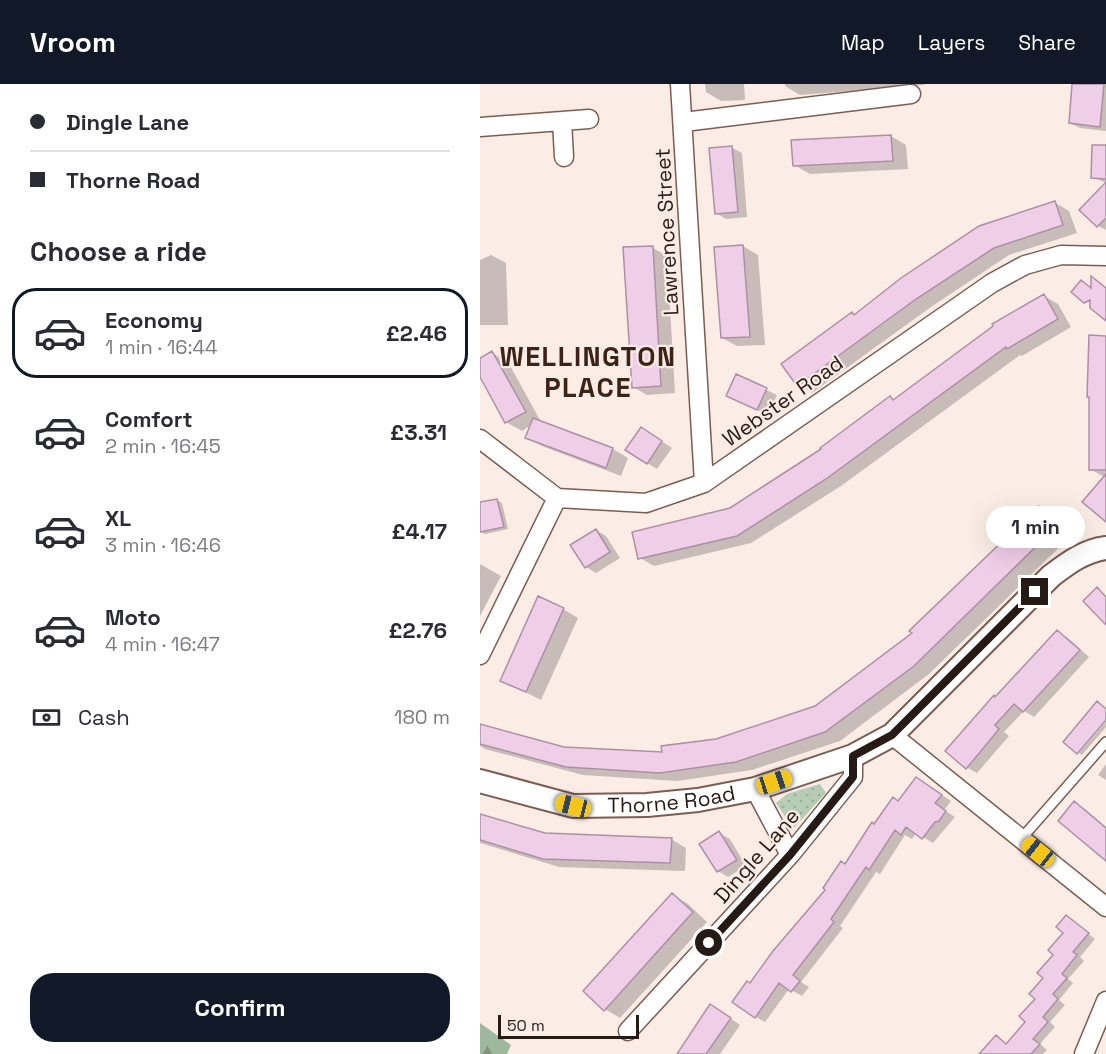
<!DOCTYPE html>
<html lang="en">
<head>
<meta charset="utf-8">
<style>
  :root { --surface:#fff; --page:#f2f2f3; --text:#2b2b33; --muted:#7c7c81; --line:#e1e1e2; --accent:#111827 }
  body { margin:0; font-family:"Space Grotesk",sans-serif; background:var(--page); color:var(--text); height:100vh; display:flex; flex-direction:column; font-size:22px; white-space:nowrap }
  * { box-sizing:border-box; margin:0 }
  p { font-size:20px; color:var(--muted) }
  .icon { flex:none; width:33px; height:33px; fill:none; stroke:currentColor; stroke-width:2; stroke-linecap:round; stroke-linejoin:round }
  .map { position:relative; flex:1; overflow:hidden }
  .sheet { display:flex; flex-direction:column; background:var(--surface); width:480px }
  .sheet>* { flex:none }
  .banner { display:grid; align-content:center; height:132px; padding:0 30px; background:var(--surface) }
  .scale { position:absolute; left:18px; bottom:15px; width:141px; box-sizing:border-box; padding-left:6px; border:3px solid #261a15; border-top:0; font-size:16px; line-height:21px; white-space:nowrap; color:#261a15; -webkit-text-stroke:4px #fbece6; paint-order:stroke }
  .end { position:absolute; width:27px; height:27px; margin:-14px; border:8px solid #261a15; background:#fff; box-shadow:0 0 0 3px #fff }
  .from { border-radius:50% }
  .bubble { position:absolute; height:42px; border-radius:21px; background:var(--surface); box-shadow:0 6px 24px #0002; font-size:20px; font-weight:800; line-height:42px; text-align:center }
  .car { position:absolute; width:18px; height:36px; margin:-18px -9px; border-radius:8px; box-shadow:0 0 4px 2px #0007; background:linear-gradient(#f5c518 24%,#345 0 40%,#f5c518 0 76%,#345 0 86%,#f5c518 0) }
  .banner b { display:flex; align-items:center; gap:21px; height:57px; font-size:22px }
  .banner b+b { border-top:2px solid var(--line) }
  .banner i { width:15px; height:15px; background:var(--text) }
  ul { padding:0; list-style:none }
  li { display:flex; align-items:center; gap:18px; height:90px; margin:0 12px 9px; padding:0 18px; border:3px solid transparent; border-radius:24px }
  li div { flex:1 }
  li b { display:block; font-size:22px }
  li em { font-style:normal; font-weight:800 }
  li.selected { border-color:var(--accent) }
  li>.icon { width:54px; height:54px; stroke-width:1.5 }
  h2 { padding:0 30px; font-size:27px; line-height:72px }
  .pay { display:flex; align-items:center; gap:15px; height:66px; padding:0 30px; font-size:22px }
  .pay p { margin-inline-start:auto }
  .cta { display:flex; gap:12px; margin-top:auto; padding:12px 30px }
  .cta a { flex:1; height:69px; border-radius:24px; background:var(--accent); color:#fff; font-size:24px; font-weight:800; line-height:69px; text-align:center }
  header { display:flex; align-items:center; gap:36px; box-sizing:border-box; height:84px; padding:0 30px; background:var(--accent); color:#fff }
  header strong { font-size:28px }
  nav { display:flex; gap:33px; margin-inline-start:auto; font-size:21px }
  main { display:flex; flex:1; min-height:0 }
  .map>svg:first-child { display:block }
  .grass { fill:url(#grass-dots) }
  .forest { fill:url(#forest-firs) }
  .shadow { fill:#0003 }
  .building { fill:#efcee7; stroke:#ad90a6; stroke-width:1.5 }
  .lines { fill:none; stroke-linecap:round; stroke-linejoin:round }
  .service-casing { stroke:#7d5d52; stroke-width:12 }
  .minor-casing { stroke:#7d5d52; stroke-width:21 }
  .tertiary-casing { stroke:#7d5d52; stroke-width:26 }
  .service { stroke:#fff; stroke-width:9 }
  .minor { stroke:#fff; stroke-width:18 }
  .tertiary { stroke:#fff; stroke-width:22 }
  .route { stroke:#261a15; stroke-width:8 }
  .labels { text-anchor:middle; stroke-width:4.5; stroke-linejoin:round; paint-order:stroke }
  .street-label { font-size:21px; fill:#261a15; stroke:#fbece6 }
  .district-label { font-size:27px; font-weight:bold; letter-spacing:1.5px; fill:#3d2218; stroke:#fbece6 }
</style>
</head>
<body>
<header>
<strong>Vroom</strong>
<nav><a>Map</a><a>Layers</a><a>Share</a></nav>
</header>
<main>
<section class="sheet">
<div class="banner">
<b><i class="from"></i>Dingle Lane</b>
<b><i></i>Thorne Road</b>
</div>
<h2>Choose a ride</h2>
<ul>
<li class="selected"><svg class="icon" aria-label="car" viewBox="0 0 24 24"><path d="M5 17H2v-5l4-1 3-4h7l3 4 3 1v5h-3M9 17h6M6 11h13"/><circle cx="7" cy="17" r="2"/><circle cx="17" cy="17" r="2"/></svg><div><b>Economy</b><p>1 min · 16:44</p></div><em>£2.46</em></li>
<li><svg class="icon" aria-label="car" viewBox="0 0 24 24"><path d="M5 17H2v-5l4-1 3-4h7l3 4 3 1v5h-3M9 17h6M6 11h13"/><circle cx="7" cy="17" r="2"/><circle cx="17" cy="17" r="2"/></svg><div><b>Comfort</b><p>2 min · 16:45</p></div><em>£3.31</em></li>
<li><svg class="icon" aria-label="car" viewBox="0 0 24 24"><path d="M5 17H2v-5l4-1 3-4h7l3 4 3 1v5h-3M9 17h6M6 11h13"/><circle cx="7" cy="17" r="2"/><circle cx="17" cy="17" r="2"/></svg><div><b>XL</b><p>3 min · 16:46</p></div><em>£4.17</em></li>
<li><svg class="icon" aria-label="car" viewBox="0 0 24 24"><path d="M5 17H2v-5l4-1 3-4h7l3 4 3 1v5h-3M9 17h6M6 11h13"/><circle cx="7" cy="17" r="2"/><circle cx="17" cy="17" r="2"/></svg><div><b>Moto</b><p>4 min · 16:47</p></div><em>£2.76</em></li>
</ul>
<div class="pay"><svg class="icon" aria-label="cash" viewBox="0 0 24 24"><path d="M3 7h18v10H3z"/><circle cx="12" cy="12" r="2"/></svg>Cash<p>180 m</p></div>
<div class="cta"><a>Confirm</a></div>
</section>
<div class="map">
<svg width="626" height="970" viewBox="0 0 626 970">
  <defs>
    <pattern id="grass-dots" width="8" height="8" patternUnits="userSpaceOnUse" patternTransform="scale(1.5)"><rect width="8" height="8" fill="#b6ccb5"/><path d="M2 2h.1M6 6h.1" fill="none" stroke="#9caf9b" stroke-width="1.8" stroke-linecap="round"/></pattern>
    <pattern id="forest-firs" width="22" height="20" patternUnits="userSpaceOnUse" patternTransform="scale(1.5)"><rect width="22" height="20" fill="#9eb89d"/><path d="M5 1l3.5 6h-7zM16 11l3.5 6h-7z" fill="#81957f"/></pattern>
  </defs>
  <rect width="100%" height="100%" fill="#fbece6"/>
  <path class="grass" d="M340 700 346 709 313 745 296 719 307 710Z"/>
  <path class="forest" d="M0 939 31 961 27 970H0Z"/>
  <path class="shadow" d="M225 0H264L265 16 241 17 226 8Z
    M305 0H444V1L320 11 305 2Z
    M594 0H626V47L600 44 590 39Z
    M411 52 426 61 428 85 330 90 314 81 313 58Z
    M613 62H626V99L613 93Z
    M251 63 262 69 267 133 246 135 236 129Z
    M619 108 626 112V146L618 142Z
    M574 118 589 127 597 149 529 171 451 223 332 309 318 300 375 232Z
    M263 162 278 171 285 261 257 262 242 254Z
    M173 164 187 172 195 309 167 311 153 303Z
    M11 171 26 179 28 241H0V176Z
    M564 212 578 220 591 243 542 272 540 271 361 402 271 459 174 482 160 474 251 426 344 366 411 314 414 316Z
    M610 253H626V394L610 385Z
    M12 269 28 278 60 336 58 337 133 365 148 374 141 392 62 362 47 353 51 341 42 347 26 338 0 290V276Z
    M257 292 297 311 288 331 248 312Z
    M171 350 192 364 177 385 167 379Z
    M17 416 22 419 28 445 5 450 0 448V420Z
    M560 424 575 433 593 450 449 590 360 657 272 686 197 697 103 691 5 665 0 662V641L83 664 184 670 236 656 335 623 434 549Z
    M116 446 126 452 140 474 116 489 106 483Z
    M0 480 21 492 0 532Z
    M83 525 98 534 61 616 21 596Z
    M577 548 588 554 609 573 554 633 544 627 524 648 529 652 497 689 486 683 516 614Z
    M626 638V643L602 671 599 669Z
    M626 680V696L618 691Z
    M446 700 471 717 464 726 475 733 453 759 436 749 432 755 425 751 400 790 396 788 360 842 363 844 321 898 329 903 322 912 309 905 285 938 276 933 270 901 365 782 395 741 419 719Z
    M595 719 605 725 626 743V775L580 737Z
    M0 732 65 751 191 755 206 764 205 787 79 783 0 759Z
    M239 749 250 755 266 782 248 793 238 787Z
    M193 811 208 820 227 838 140 934 125 925Z
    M586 833 615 855 600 873 604 877 588 895 593 899 579 916 585 921 570 938 575 943 560 960 567 966 563 970H501L516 953 528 961 547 938 585 849Z
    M241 928 260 941 240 970H200Z"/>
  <path class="building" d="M592 0H624L620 43 589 39Z
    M411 51 413 77 313 82 311 56Z
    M612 61H626V95L611 94Z
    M252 62 258 128 235 130 229 64Z
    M626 98V134L617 143 599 126Z
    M575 117 583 141 514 164 436 215 317 302 301 280 372 228 374 231 421 194 499 142Z
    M263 161 270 253 241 254 234 163Z
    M173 162 181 302 152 304 143 163Z
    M611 192 626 204V237L610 224V216L604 219 591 208 601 196 611 204Z
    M564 210 578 235 527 265 526 263 346 395 257 452 158 475 152 448 250 424 341 365 340 364 410 312 413 316 513 242 512 240Z
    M609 251 626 252V386H609V313H607Z
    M12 267 46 328 25 339 0 293V274Z
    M256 290 287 304 277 326 246 312Z
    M53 334 133 364 126 384 45 354Z
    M161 343 182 357 167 380 145 366Z
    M626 390V438L602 418Z
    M17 415 24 443 0 448V418Z
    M559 422 578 441 434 582 345 648 256 678 180 689 86 683 0 660V640L84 663 182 668 181 662 236 655 335 622 432 549 429 547Z
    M116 445 130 468 105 484 90 461Z
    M617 503 626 513V541L603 517Z
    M58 512 84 524 46 608 20 597Z
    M577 546 600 566 543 628 534 620 515 641 519 645 486 685 465 667 514 611 515 613Z
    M617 617 626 625V636L597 670 583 658Z
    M436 693 462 711 455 719 466 727 459 737 455 738 442 755 426 743 421 751 415 746 389 786 386 783 351 835 354 838 313 891 320 897 311 908 299 899 275 934 252 918 267 897 270 899 293 867 345 806 343 804 361 777 365 780 392 738 394 740 413 713 418 717Z
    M594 717 626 744V777L578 737Z
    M0 730 65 749 192 754 190 779 63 775 0 756Z
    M239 747 257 776 237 788 219 760Z
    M192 809 213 828 124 927 103 907Z
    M586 831 609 849 593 868 597 871 582 890 587 894 573 910 578 915 563 933 568 938 553 955 560 960 551 970H499L516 951 526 960 545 938 539 932 555 915 549 910 563 894 557 889 573 871 568 866 583 849 576 843Z
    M230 920 251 934 226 970H197Z"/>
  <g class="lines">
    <g class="service-casing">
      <path id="service" d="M541 755 626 658"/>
    </g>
    <g class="minor-casing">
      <path id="minor" d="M200 0 224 399
        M82 37 109 35
        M204 38 431 10
        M0 43 82 37 84 73
        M0 355 77 414 166 419 224 399 512 199 545 181 581 171 626 172
        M0 571 77 414
        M412 651 626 823
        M275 705 310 771
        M148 947 310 771 373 693V672
        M604 970 626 917"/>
    </g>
    <g class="tertiary-casing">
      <g id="tertiary">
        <path id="s1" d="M0 697 93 722 167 721 218 716 275 705 373 672 412 651 571 492C588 479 604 467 626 464"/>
      </g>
    </g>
    <use href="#service" class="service"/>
    <use href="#minor" class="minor"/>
    <use href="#tertiary" class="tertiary"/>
  </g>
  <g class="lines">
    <path class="route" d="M229 859 310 771 373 693V672L412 651 555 508"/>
  </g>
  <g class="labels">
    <g class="street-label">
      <text transform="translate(187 148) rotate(-93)" y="7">Lawrence Street</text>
      <text transform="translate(303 317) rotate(-35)" y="7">Webster Road</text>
      <text dy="7" stroke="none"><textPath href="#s1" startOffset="195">Thorne Road</textPath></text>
      <text transform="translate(277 772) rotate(-49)" y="7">Dingle Lane</text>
    </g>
    <g class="district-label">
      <text x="108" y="282">WELLINGTON<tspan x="108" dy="31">PLACE</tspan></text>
    </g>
  </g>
</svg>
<div class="scale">50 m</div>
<i class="end from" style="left:229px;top:859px"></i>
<i class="end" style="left:555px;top:508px"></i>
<div class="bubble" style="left:506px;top:422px;width:99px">1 min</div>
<i class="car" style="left:294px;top:698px;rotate:72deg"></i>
<i class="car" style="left:93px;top:722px;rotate:284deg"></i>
<i class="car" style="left:558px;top:768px;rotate:309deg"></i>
</div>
</main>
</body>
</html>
